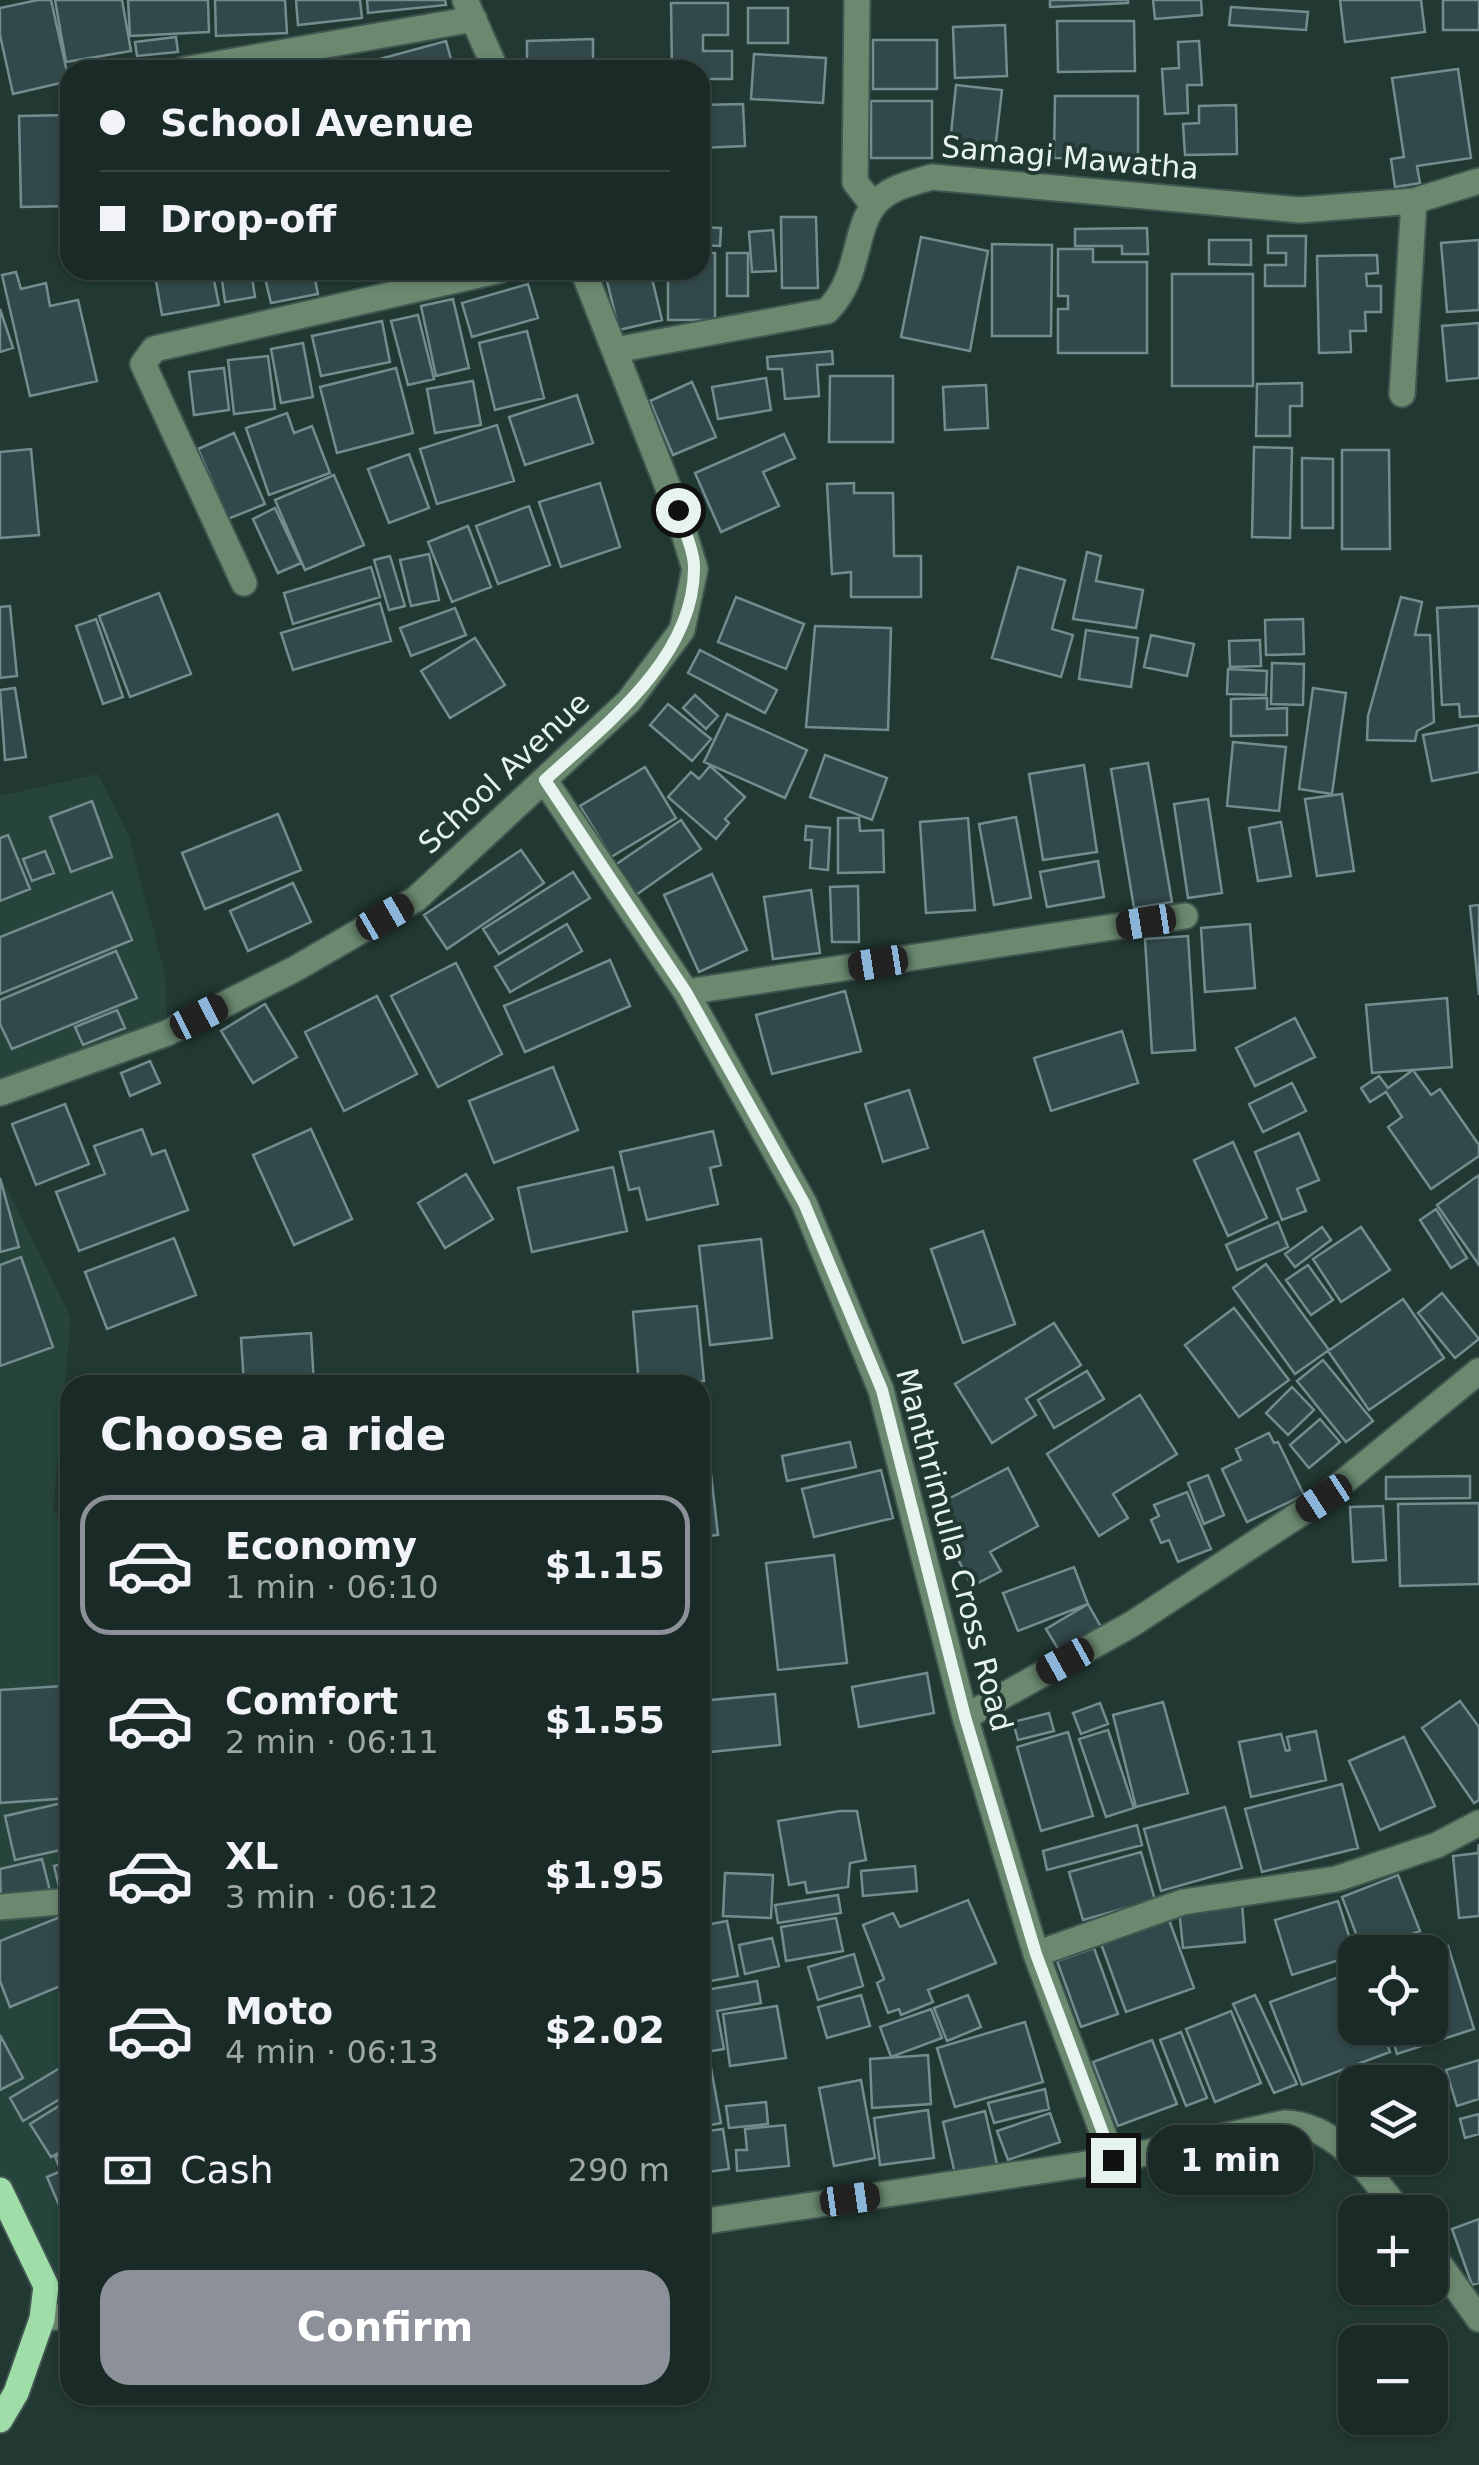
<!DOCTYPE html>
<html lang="en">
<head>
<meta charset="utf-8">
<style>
  :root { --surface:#1a2a26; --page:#23322e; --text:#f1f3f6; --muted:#9fa7a7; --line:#384643; --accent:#8c9099 }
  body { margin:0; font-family:"DejaVu Sans",sans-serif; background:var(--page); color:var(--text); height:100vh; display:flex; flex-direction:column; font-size:38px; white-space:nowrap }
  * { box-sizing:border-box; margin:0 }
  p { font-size:32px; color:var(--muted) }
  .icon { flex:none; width:55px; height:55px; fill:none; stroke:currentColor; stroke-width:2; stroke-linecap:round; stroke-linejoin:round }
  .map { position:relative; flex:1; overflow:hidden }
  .panel { position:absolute; left:60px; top:1375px; width:650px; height:1030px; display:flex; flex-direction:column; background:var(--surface); border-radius:30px; box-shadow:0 2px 8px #0004,0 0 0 2px var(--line) }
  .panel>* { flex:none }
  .hud { position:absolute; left:60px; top:60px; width:650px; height:220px; border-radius:30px; box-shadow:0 2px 8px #0004,0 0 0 2px var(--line); display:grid; align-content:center; height:220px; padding:0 40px; background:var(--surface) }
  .controls { position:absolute; left:1338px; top:1935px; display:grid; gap:20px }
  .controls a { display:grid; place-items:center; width:110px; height:110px; border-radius:20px; background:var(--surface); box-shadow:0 2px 8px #0004,0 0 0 2px var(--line); font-size:50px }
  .end { position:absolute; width:45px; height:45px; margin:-22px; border:12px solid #e6f3ef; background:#111; box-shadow:0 0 0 5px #111 }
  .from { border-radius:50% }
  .bubble { position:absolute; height:70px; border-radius:30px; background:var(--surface); box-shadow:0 2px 8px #0004,0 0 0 2px var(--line); font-size:32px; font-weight:700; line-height:70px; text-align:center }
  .car { position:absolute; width:30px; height:60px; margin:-30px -15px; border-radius:12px; box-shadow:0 0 8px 2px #0007; background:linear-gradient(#222 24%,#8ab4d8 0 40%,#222 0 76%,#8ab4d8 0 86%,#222 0) }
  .hud b { display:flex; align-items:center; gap:35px; height:95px; font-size:38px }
  .hud b+b { border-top:2px solid var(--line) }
  .hud i { width:25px; height:25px; background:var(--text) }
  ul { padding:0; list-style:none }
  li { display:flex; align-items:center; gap:30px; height:140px; margin:0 20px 15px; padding:0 20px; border:5px solid transparent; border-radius:30px }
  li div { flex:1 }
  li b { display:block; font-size:38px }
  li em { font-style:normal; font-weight:700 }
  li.current { border-color:var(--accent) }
  li>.icon { width:90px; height:90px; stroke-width:1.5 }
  h2 { padding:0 40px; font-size:45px; line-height:120px }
  .pay { display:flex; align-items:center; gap:25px; height:110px; padding:0 40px; font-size:38px }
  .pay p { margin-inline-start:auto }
  .primary-button { display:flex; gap:20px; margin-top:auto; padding:20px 40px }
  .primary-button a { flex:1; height:115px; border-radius:30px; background:var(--accent); color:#fff; font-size:40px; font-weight:700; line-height:115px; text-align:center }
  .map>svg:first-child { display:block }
  .built { fill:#26443c }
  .building { fill:#32494b; stroke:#738d8f; stroke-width:2.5 }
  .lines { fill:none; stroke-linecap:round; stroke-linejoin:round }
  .minor-casing { stroke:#415650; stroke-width:29 }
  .major-casing { stroke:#415650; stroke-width:29 }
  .minor { stroke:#6a896f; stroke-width:25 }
  .major { stroke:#9fdea9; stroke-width:25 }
  .route { stroke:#e6f3ef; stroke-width:12 }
  .labels { text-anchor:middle; stroke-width:8; stroke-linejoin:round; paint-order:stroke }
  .street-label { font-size:30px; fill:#e6f3ef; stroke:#223832 }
</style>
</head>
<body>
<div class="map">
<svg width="1479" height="2465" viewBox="0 0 1479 2465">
  <rect width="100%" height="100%" fill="#223832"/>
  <path class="built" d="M98 774 129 836 166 979 167 1033 0 1093V796Z
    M0 1174 71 1318 53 1510 70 1527V2315L42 2319 46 2286 0 2190Z"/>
  <path class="building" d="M38 0H51L69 81 13 94 0 35V8Z
    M55 0H122L131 51 66 62Z
    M128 0H208L209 32 130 36Z
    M215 0H285L287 33 216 36Z
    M296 0H360L362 18 298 25Z
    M367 0H445L446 5 368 13Z
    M1050 0H1128V3L1050 7Z
    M1153 0H1201L1202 15 1155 19Z
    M1340 0H1421L1425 32 1345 42Z
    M1443 0H1479V30H1443Z
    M671 3H728V35H703V51H732V79H700V70H672Z
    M1231 7 1308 12 1306 30 1229 25Z
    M748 8H788V43H748Z
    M1057 21H1134L1135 71 1058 72Z
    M1005 25 1007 76 955 78 953 27Z
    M176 37 178 52 137 56 135 42Z
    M593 39V66L527 67V41Z
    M873 40H937V89H873Z
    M446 41 454 70H363L361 64Z
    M1199 41 1202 85H1187L1188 113 1165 114 1162 69 1179 68 1178 42Z
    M754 54 826 58 823 103 751 99Z
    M1458 69 1471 158 1417 166 1420 183 1395 187 1391 159 1404 157 1392 78Z
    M956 85 1002 90 994 159 949 154Z
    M1055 96H1138V159L1054 158Z
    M871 101H932V158H871Z
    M743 104 745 146 701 148 700 105Z
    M1236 105 1237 154 1185 155 1183 124 1199 123V106Z
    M70 115V206L21 207 19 116Z
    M781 217H816L818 288H782Z
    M700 227 721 228 720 246 700 245Z
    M1147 228 1148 254H1122V246H1075V229Z
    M773 230 776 271 752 272 749 232Z
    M1268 236H1306L1305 286H1265V265H1286V253H1268Z
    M921 237 988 251 970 351 901 337Z
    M1209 240H1251V265L1209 264Z
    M1479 240V310L1447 312 1441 243Z
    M992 244 1052 245 1051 336H992Z
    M1058 249H1093V262H1147V353H1058V309H1068V296H1058Z
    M700 253H715V320H668V270H700Z
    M727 253H748V296H727Z
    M1377 255 1378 273 1366 274 1367 286H1381V312H1365L1366 331H1350L1351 352 1319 353 1317 256Z
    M154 270H212L219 305 162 315Z
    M251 270 255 297 225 302 221 273Z
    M263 270H313L318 294 271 303Z
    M635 270H650L662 320 619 330 606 277Z
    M16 272 21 289 46 283 50 306 78 300 97 381 30 396 2 275Z
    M1172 274H1253V386H1172Z
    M528 284 538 318 472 337 462 303Z
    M453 299 469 368 436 376 421 306Z
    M0 309 13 348 0 352Z
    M418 315 434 379 408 385 391 321Z
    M382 321 390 362 321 376 312 336Z
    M1479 323V378L1447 381 1442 326Z
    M527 331 544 398 495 410 479 343Z
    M303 343 313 397 281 403 271 349Z
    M832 351 833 364 817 365 819 396 785 399 782 369H768L767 357Z
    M268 356 275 409 234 414 228 360Z
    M224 368 229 410 194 415 189 372Z
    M396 368 413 433 337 453 320 387Z
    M830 376H893V442H829Z
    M766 378 771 410 718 419 712 387Z
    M473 381 481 425 435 433 427 389Z
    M692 382 716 437 673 455 650 401Z
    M1302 383V406H1290V436H1256L1257 384Z
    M986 385 988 428 945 430 943 387Z
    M577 395 593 443 525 465 509 417Z
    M287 413 294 433 312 426 330 473 269 495 246 428Z
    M497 425 514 481 437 504 420 449Z
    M234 433 265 504 228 519 198 449Z
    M784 434 795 458 763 472 779 506 721 532 695 473Z
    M1254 447 1292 448 1290 538 1252 537Z
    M31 449 39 535 0 538V452Z
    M1342 450H1389L1390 549H1342Z
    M409 454 429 508 389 523 368 469Z
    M1302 458 1333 459V528H1302Z
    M334 475 364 545 305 570 275 500Z
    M600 483 620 547 561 567 539 502Z
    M854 483V493H893L894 556H921V597H851V572L832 574 827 484Z
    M529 506 550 565 498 584 476 526Z
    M275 508 301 563 278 573 253 519Z
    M468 526 491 587 452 602 428 542Z
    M1087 552 1101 556 1096 581 1143 590 1136 628 1073 619Z
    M429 554 439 600 411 606 400 560Z
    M390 556 405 606 389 610 374 560Z
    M371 567 380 597 293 624 284 593Z
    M1018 567 1065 580 1052 629 1073 635 1061 677 992 658Z
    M159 593 191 674 130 697 99 616Z
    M736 597 804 624 786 669 718 642Z
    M1401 597 1422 602 1415 635H1430L1434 722 1417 731 1415 741 1367 740 1368 716Z
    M380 603 391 641 293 670 281 633Z
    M10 606 17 676 0 678V607Z
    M1479 606V716L1460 717 1459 704 1442 705 1437 608Z
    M455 608 466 635 411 656 400 628Z
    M96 619 123 697 103 704 76 626Z
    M1303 619 1304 654 1266 655 1265 620Z
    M815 626 891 628 888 730 806 727Z
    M1086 630 1138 638 1131 687 1079 679Z
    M1151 635 1194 644 1187 676 1144 667Z
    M475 638 505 685 450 718 421 671Z
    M1260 640 1261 666 1230 667 1229 641Z
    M700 650 777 690 765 713 688 673Z
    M1272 663 1304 664 1303 705 1271 704Z
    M1228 669 1267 671 1266 695 1227 694Z
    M15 688 26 757 5 760 0 690Z
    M1313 688 1346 693 1332 794 1299 789Z
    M695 695 718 716 706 729 683 708Z
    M1267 698V709L1287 708V735L1231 736V699Z
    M668 704 711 739 692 761 650 725Z
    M727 714 807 750 785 798 704 762Z
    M1479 725V772L1432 781 1423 735Z
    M1233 742 1286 747 1279 811 1227 806Z
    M825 755 887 778 872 820 810 797Z
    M1148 763 1172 902 1134 908 1111 769Z
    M1084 765 1097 852 1043 860 1029 774Z
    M710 766 745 797 725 819 729 823 716 839 668 797 691 772 699 779Z
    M645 767 676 818 611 857 580 806Z
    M1342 794 1354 871 1317 876 1305 799Z
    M1208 799 1222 893 1188 898 1174 804Z
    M92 801 112 857 71 872 50 817Z
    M278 814 301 870 205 909 182 853Z
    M1016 817 1031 898 994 905 979 824Z
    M838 818H859L860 831 883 830 884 872 838 873Z
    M968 818 975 910 926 913 920 822Z
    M681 820 701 849 636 895 615 865Z
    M1281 822 1291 876 1258 881 1249 828Z
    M806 826 830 828 828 870 810 868 812 840H805Z
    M8 835 30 889 0 901V838Z
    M521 850 544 883 447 949 424 915Z
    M45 851 54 873 32 881 23 859Z
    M1098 861 1104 897 1047 907 1040 872Z
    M573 872 590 898 499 954 483 929Z
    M712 874 747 950 699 972 664 895Z
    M293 883 311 922 248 951 230 911Z
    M858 886 859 942H832L830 887Z
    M811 890 820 953 773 959 764 897Z
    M112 892 132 940 0 994V937Z
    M1479 905V995L1470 906Z
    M567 924 582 951 510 992 495 967Z
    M1250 924 1255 988 1205 992 1201 928Z
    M1188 936 1195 1050 1152 1053 1145 939Z
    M116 951 137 998 12 1049 0 1024V1000Z
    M610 960 630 1006 525 1052 504 1006Z
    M456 963 502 1054 438 1087 391 996Z
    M845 991 861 1051 772 1074 756 1015Z
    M377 996 417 1074 344 1111 305 1032Z
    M1447 998 1452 1067 1372 1073 1366 1005Z
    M265 1004 297 1057 253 1083 221 1031Z
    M117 1010 125 1028 83 1045 75 1027Z
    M1295 1018 1315 1057 1255 1086 1236 1048Z
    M1122 1031 1138 1083 1051 1111 1034 1058Z
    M150 1061 160 1083 130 1096 121 1073Z
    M553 1067 578 1130 494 1163 469 1101Z
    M1413 1070 1431 1095 1440 1089 1479 1145V1156L1431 1189 1388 1127 1402 1117 1386 1092 1370 1102 1361 1088 1379 1076 1388 1088Z
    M1292 1083 1306 1111 1263 1132 1249 1104Z
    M909 1090 928 1148 883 1162 865 1104Z
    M65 1104 89 1164 36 1185 12 1124Z
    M142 1129 152 1155 165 1150 188 1210 79 1251 56 1192 105 1174 94 1146Z
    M311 1129 352 1219 294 1245 253 1155Z
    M713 1131 721 1165 710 1168 718 1204 647 1220 639 1188 629 1190 620 1152Z
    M1299 1133 1319 1180 1297 1189 1306 1211 1282 1220 1255 1152Z
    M1233 1142 1267 1218 1228 1236 1194 1160Z
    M613 1167 627 1231 532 1252 518 1188Z
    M466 1174 493 1219 445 1248 418 1203Z
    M1479 1175V1265L1437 1205Z
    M0 1178 19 1247 0 1252Z
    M1436 1209 1467 1258 1451 1268 1420 1220Z
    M1278 1222 1288 1247 1237 1270 1226 1245Z
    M1322 1227 1331 1240 1295 1267 1285 1254Z
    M1361 1227 1390 1270 1341 1302 1313 1259Z
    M983 1231 1015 1324 963 1343 931 1249Z
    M174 1238 196 1295 107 1329 85 1272Z
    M761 1239 772 1338 710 1345 699 1246Z
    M21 1257 53 1347 0 1366V1265Z
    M1266 1264 1329 1350 1295 1374 1233 1288Z
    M1308 1265 1333 1300 1311 1315 1286 1280Z
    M1442 1293 1479 1339 1455 1358 1418 1313Z
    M1403 1299 1444 1358 1369 1410 1328 1351Z
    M697 1306 704 1381 639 1385 633 1312Z
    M1234 1308 1289 1380 1239 1417 1185 1345Z
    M1054 1323 1081 1365 1026 1399 1036 1415 992 1443 955 1384Z
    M311 1333 314 1385H244L241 1338Z
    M1323 1360 1373 1421 1346 1442 1297 1381Z
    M1087 1371 1104 1399 1054 1428 1038 1400Z
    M1292 1387 1314 1410 1288 1435 1266 1413Z
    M703 1390 710 1464 700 1465V1391Z
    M1140 1395 1177 1454 1113 1494 1128 1518 1099 1536 1047 1454Z
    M1320 1419 1340 1442 1309 1468 1290 1445Z
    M1269 1433 1274 1443 1278 1442 1304 1495 1247 1522 1222 1469 1241 1460 1236 1449Z
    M850 1442 856 1467 787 1481 782 1456Z
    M1008 1468 1038 1526 990 1552 1001 1571 972 1586 931 1508Z
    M881 1470 893 1518 814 1537 802 1489Z
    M711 1474 718 1535 700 1537V1475Z
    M1208 1475 1224 1515 1204 1524 1188 1483Z
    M1470 1476V1498L1386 1499V1477Z
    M1187 1492 1211 1549 1178 1562 1169 1540 1161 1543 1151 1520 1159 1516 1154 1505Z
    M1479 1503V1584L1400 1586 1398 1504Z
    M1383 1506 1386 1560 1353 1562 1350 1507Z
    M834 1555 847 1663 778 1670 766 1563Z
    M1074 1567 1088 1604 1018 1631 1003 1593Z
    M1088 1604 1105 1634 1063 1657 1046 1629Z
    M927 1673 934 1713 859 1727 852 1687Z
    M62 1686 64 1719H70V1798L0 1803V1690Z
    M775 1694 780 1745 700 1753V1701Z
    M1460 1701 1479 1727V1800L1474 1803 1422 1728Z
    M1163 1702 1188 1793 1136 1807 1113 1715Z
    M1100 1703 1108 1724 1081 1734 1073 1713Z
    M1049 1713 1054 1731 1018 1740 1013 1722Z
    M1108 1730 1134 1808 1106 1817 1079 1739Z
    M1316 1731 1326 1780 1251 1797 1239 1742 1281 1734 1286 1751 1290 1750 1287 1737Z
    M1068 1732 1093 1816 1041 1831 1017 1747Z
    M1404 1737 1435 1806 1380 1830 1349 1761Z
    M1342 1784 1358 1848 1262 1872 1245 1809Z
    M62 1803 70 1848 15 1860 5 1816Z
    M1225 1807 1242 1868 1161 1891 1144 1829Z
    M840 1811H857L866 1860 850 1863 848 1887 807 1893 805 1882 789 1885 778 1821Z
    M1137 1825 1142 1845 1047 1870 1043 1851Z
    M1479 1844V1916L1459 1918 1453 1856 1478 1853Z
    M1141 1852 1155 1900 1083 1920 1069 1872Z
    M42 1859 50 1891 1 1902 0 1869Z
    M70 1862V1893L61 1895 54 1866Z
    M915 1866 917 1891 863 1896 861 1871Z
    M725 1873 773 1875 771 1918 723 1916Z
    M1398 1875 1420 1931 1363 1952 1342 1897Z
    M838 1895 841 1913 778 1923 775 1905Z
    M968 1900 996 1963 928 1990 933 2002 901 2015 899 2009 888 2013 877 1983 884 1979 863 1925 893 1913 900 1927Z
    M1338 1901 1355 1955 1292 1975 1275 1920Z
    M1242 1902 1245 1942 1183 1948 1179 1909Z
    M70 1913V1982L10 2007 0 1981V1941Z
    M1168 1917 1194 1988 1126 2012 1100 1941Z
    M836 1918 843 1951 786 1961 781 1927Z
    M727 1921 738 1976 700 1983V1926Z
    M772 1938 779 1966 745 1974 739 1945Z
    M1448 1946 1474 2029 1397 2054 1389 2028H1430L1428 1952Z
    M1094 1948 1118 2014 1081 2027 1057 1961Z
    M854 1954 863 1986 818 2000 808 1967Z
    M1355 1971V2028H1381L1390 2052 1302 2085 1270 2002Z
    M757 1981 761 2003 717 2011 724 2049 700 2053V1991Z
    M861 1995 870 2026 827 2038 818 2007Z
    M968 1995 981 2027 947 2041 934 2008Z
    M1255 1995 1297 2084 1274 2093 1233 2004Z
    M777 2006 786 2058 730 2066 723 2014Z
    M931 2009 942 2038 891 2057 880 2027Z
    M1231 2011 1261 2083 1215 2102 1186 2029Z
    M1025 2022 1043 2082 955 2107 937 2048Z
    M1181 2032 1207 2098 1186 2106 1160 2040Z
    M0 2035 23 2078 0 2090Z
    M1152 2040 1177 2104 1118 2126 1093 2062Z
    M928 2055 931 2104 872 2108 870 2059Z
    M1479 2060V2099L1457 2106 1446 2070Z
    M70 2062V2093L23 2121 10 2098Z
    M711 2068 721 2123 700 2127V2070Z
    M861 2080 875 2158 834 2166 819 2088Z
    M1045 2089 1049 2109 994 2123 988 2103Z
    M70 2099V2146L51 2157 30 2124Z
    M766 2102 768 2124 729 2128 726 2106Z
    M928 2110 934 2158 880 2165 874 2118Z
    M985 2111 997 2164 955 2174 943 2122Z
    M1050 2113 1060 2142 1008 2160 997 2131Z
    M1479 2114V2134L1465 2138 1460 2119Z
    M785 2125 789 2166 737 2171 736 2150H747L745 2129Z
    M723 2129 729 2169 700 2173V2132Z
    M66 2152 70 2161V2231L47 2177 61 2171 55 2157Z
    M1479 2219V2283L1472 2285 1452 2229Z"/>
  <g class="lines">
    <g class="minor-casing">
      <path id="minor" d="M465 0 496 70
        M857 0 855 182 873 205
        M183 70 474 19
        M615 350 827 311C861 277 853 230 875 204 889 187 913 183 932 177L1300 210 1414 201 1479 181
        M1402 394 1414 201
        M244 583 143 364 154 349 500 270
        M545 781 686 992 804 1203 881 1390 965 1717 1036 1954 1113 2160
        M686 992 1185 916
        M0 1093 167 1033 293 970 416 899 629 701 682 630 695 569 677 510 583 270
        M965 1717 1132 1624 1324 1498 1479 1371
        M0 1907 70 1901
        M1036 1954 1183 1902 1336 1879 1437 1845 1479 1823
        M700 2222 1113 2160 1285 2123C1337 2125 1370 2174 1400 2212
        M1430 2251 1479 2319
        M42 2319 70 2315"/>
    </g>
    <g class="major-casing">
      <path id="major" d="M0 2190 46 2286 42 2319 16 2393 0 2420"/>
    </g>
    <use href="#minor" class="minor"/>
    <use href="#major" class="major"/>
  </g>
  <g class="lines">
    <path class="route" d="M678 510C683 528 695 552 694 570 693 659 604 726 545 780L686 992 804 1203 882 1390 965 1717 1036 1954 1113 2160"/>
  </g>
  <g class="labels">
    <g class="street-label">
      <text transform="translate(1070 158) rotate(5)" y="10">Samagi Mawatha</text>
      <text transform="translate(504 773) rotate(-43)" y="10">School Avenue</text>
      <text transform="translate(954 1550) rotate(75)" y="10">Manthrimulla Cross Road</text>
    </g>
  </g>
</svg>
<div class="controls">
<a><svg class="icon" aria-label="locate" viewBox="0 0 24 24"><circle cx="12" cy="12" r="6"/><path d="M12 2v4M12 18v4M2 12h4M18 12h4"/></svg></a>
<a><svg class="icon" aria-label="layers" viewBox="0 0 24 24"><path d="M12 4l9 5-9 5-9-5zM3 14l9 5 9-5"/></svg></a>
<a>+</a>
<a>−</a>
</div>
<i class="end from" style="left:678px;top:510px"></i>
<i class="end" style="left:1113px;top:2160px"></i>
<div class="bubble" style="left:1148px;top:2125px;width:165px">1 min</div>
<i class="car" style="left:385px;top:917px;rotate:60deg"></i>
<i class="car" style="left:1146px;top:922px;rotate:261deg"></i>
<i class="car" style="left:878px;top:963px;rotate:261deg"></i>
<i class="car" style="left:199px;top:1017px;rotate:63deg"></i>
<i class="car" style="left:1324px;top:1498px;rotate:237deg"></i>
<i class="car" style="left:1065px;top:1661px;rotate:241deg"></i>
<i class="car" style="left:850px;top:2199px;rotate:82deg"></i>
<div class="hud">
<b><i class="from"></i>School Avenue</b>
<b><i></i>Drop-off</b>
</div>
<section class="panel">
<h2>Choose a ride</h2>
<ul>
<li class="current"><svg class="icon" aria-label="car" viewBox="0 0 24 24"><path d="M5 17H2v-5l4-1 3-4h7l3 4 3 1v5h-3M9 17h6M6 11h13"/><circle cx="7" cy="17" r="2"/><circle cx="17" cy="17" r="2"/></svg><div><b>Economy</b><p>1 min · 06:10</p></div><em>$1.15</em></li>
<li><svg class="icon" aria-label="car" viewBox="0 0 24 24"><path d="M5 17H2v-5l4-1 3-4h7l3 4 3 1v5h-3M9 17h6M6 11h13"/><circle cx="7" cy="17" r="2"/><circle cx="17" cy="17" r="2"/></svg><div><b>Comfort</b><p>2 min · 06:11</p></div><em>$1.55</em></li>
<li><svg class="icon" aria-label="car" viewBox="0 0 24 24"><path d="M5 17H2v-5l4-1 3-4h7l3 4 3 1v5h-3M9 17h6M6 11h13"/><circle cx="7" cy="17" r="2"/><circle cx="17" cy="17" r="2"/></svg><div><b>XL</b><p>3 min · 06:12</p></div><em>$1.95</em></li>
<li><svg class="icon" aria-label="car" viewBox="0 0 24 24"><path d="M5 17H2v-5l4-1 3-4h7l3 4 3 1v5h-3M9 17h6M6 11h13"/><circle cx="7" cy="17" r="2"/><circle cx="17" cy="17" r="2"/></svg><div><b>Moto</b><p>4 min · 06:13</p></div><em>$2.02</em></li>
</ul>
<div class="pay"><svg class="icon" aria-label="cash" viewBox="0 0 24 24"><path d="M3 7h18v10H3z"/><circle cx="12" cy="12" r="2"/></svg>Cash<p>290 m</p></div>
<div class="primary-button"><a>Confirm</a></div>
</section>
</div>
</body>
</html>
